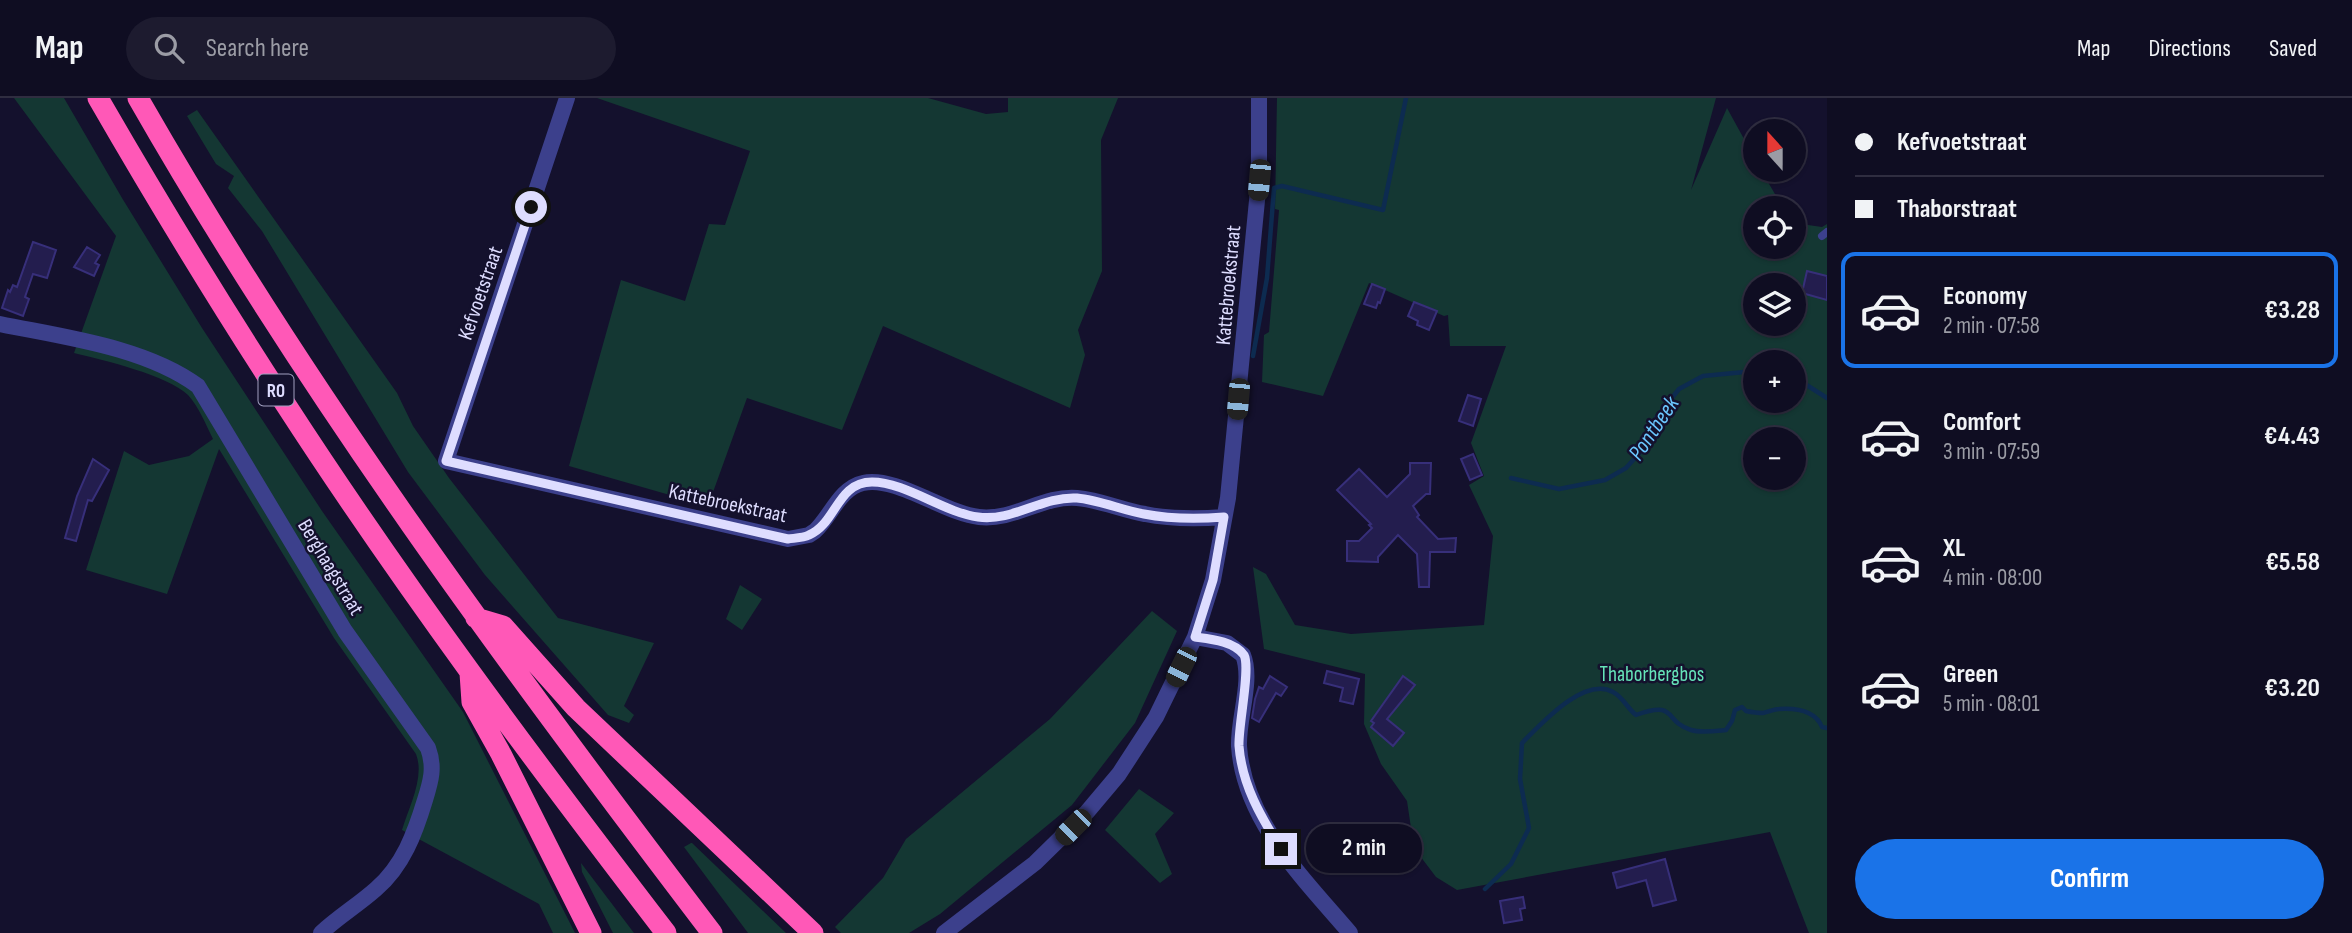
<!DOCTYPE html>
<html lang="en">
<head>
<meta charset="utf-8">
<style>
  :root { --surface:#0f0d22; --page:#1d1b2f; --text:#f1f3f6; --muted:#9b9ca5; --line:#2f2d40; --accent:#1a73e8 }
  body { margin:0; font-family:"Sofia Sans Condensed",sans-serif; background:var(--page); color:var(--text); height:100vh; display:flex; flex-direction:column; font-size:26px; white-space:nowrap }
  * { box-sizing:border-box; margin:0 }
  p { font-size:23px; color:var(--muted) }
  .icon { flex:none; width:38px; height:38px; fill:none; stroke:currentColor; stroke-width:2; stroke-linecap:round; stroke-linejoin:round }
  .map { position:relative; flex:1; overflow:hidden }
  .panel { display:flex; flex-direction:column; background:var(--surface); width:525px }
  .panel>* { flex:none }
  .guide { display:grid; align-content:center; height:154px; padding:0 28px; background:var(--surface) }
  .needle { width:46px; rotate:339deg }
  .tools { position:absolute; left:1743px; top:21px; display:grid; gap:14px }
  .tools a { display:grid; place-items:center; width:63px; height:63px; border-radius:50%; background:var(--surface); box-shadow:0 2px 5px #0004,0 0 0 2px var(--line); font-size:35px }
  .end { position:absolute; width:32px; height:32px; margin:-16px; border:9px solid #deddff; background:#111; box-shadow:0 0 0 4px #111 }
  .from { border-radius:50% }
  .bubble { position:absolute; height:49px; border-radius:24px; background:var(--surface); box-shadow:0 2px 5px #0004,0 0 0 2px var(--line); font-size:23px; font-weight:700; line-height:49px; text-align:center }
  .car { position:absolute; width:21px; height:42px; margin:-21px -10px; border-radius:9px; box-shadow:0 0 5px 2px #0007; background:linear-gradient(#222 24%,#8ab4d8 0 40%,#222 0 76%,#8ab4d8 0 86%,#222 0) }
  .guide b { display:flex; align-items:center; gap:24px; height:66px; font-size:26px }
  .guide b+b { border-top:2px solid var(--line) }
  .guide i { width:18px; height:18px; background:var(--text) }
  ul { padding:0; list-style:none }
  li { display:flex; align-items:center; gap:21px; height:116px; margin:0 14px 10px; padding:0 14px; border:4px solid transparent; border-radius:14px }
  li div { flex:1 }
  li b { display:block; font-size:26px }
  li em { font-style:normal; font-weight:700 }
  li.active { border-color:var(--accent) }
  li>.icon { width:63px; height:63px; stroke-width:1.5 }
  .primary-button { display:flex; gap:14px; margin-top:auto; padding:14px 28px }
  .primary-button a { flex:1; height:80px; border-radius:42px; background:var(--accent); color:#fff; font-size:28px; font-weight:700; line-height:80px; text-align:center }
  header { display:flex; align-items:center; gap:42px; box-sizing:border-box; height:98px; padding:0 35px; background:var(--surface); border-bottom:2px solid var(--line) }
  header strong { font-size:33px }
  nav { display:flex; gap:38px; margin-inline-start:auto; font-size:24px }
  .search { width:490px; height:63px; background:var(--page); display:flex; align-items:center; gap:18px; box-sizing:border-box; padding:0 24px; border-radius:38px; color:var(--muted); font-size:26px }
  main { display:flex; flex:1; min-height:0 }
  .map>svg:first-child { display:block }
  .green { fill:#143733; fill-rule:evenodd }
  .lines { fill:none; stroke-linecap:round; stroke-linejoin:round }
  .stream { stroke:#0d2b50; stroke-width:4.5 }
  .building { fill:#231d4e; stroke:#372f7a; stroke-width:2 }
  .service { stroke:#3c408c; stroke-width:8 }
  .minor { stroke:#3c408c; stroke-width:16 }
  .motorway { stroke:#ff58b7; stroke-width:21 }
  .route { stroke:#deddff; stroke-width:9 }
  .labels { text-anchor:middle; stroke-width:5; stroke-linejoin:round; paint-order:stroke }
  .shield { fill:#14112d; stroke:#a1a0c0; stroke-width:2 }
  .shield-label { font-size:19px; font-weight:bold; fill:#deddff }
  .street-label { font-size:21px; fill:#deddff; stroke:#14112d }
  .park-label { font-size:21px; fill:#65e3b8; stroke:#14112d }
  .water-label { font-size:23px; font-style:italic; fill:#6bc7ff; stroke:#14112d }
</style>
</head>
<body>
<header>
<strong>Map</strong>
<div class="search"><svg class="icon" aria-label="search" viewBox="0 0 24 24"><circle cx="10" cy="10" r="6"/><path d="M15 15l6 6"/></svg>Search here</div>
<nav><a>Map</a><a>Directions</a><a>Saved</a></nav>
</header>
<main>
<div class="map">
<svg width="1827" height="835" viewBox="0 0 1827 835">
  <rect width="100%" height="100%" fill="#14112d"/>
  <path class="green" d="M14 0H64L122 100 202 230 322 413 463 614 575 835H553L539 806 402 732C409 709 425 679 416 656L334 540 219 351 167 496 86 472 124 353 149 367 189 358 213 341C206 327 199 309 188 297 167 277 103 262 74 255L116 138Z
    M597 0H928L986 16 1008 14V0H1118L1101 42 1102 173 1078 232 1085 257 1070 310 883 228 842 332 747 300 708 408 569 368 621 182 685 203 709 126 725 127 750 53Z
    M1277 0H1716L1691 92 1727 10 1755 61V72H1761L1783 110H1755V149H1794V125L1822 129 1827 126V835H1809L1770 734 1457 792 1436 779 1414 750 1407 703 1381 666 1364 626 1365 576 1264 551 1253 469 1266 476 1295 527 1351 536 1484 527 1493 438 1469 387 1484 378 1471 345 1506 248H1450L1448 217 1444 218 1369 185 1323 298 1262 284 1264 237 1269 234 1279 112 1275 111ZM1755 187H1794V226H1755ZM1755 264H1794V303H1755ZM1755 341H1794V380H1755Z
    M197 12 397 295 413 328 449 380 558 520 654 545 624 608 634 617 629 625 608 617 485 477 408 374 262 133 228 90 234 78 216 66 187 18Z
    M740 487 762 501 742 532 726 521Z
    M1152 513 1177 533 1135 625 1072 707 940 816 909 835H841L835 829 883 780 906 741 1050 621Z
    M1139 691 1174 715 1155 736 1172 776 1160 785 1105 732Z
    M691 745H692L786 835H748L684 749Z
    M581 765 634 835H613L582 774Z"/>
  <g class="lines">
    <path class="stream" d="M1253 258 1267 180 1274 90 1282 88 1383 112 1406 0
      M1794 279 1827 300
      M1511 380 1559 391 1605 382 1626 370 1644 350 1656 320 1679 291 1703 278 1755 273
      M1485 791 1511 766 1529 730 1520 681 1522 645C1541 626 1584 578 1613 594 1623 599 1627 610 1636 617 1679 602 1662 623 1691 632 1701 635 1715 633 1726 632L1732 623 1735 612 1742 609 1746 613C1751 614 1758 615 1763 615 1769 614 1774 611 1779 611 1796 610 1815 612 1822 629L1827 630"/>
  </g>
  <path class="building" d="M33 144 56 152 47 180 33 176 25 199 29 201 23 218 2 210 8 192 10 194 13 187 17 189Z
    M87 149 100 157 95 165 99 167 94 178 74 169Z
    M1807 173 1827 178V202L1802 195Z
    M1372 186 1385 191 1380 205 1378 204 1376 210 1364 206Z
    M1414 204 1437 213 1429 232 1417 227 1418 223 1408 218Z
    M1468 297 1481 301 1473 328 1459 323Z
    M1473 356 1482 377 1470 382 1461 361Z
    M93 361 109 372 92 403 88 402 76 443 65 440 77 398Z
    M1410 365H1431L1430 396H1426L1413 408 1419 417 1417 419 1438 441 1456 440 1455 454H1430L1429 489H1419L1417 456 1398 437 1378 459V464L1347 463V443H1359L1372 430 1369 427 1371 426 1337 392 1359 371 1387 399 1410 376Z
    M1327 573 1359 581 1353 606 1340 603 1343 590 1324 585Z
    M1270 578 1287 589 1281 598 1276 595 1259 624 1252 620 1255 601 1259 589 1263 591Z
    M1403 578 1415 587 1387 621 1404 635 1393 648 1371 629 1374 625 1371 623Z
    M1665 761 1676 802 1653 808 1646 782 1617 790 1613 775Z
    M1523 799 1525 810 1520 811 1522 822 1504 825 1500 803Z"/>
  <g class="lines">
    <path class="service" d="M1822 138 1827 134"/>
    <path class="minor" d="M567 0 446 363 788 441 809 437 815 433C831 418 840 390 863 385 895 377 946 416 979 419 1014 423 1043 397 1077 400 1100 402 1122 412 1145 416 1170 421 1198 421 1224 419
      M0 226C63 239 145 249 198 288L345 533 428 650C435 669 431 683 425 702 415 735 403 768 376 791 358 807 338 819 321 835
      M1195 539 1227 545 1243 557C1253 582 1238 620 1239 648 1244 723 1304 781 1350 835
      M944 835 1035 765 1087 714 1119 676 1156 619 1195 539 1213 482 1228 400 1259 82V0"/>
    <path class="motorway" d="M98 0C158 104 220 206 286 307 404 489 534 663 666 835
      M138 0C306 294 507 566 712 835
      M476 520 503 528 576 610 813 835
      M470 575 472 604 501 656 591 835"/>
  </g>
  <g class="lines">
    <path class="route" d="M531 109 446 363 788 441C795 440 803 440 809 437 836 426 837 384 872 384 905 384 945 415 978 419 1013 424 1042 398 1077 400 1099 402 1122 412 1144 416 1170 421 1198 421 1224 419L1213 482 1195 539C1210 541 1234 543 1244 557 1251 570 1238 628 1239 648 1242 687 1261 719 1281 751"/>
  </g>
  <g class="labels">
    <rect class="shield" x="258.5" y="276.5" width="35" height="31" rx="5"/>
    <g class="shield-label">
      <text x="276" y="299">R0</text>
    </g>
    <g class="street-label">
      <text transform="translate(1228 187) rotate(-85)" y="7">Kattebroekstraat</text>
      <text transform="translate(480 195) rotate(-71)" y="7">Kefvoetstraat</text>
      <text transform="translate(728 405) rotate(12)" y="7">Kattebroekstraat</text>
      <text transform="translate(331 469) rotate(59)" y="7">Berghaagstraat</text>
    </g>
    <g class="park-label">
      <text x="1652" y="583">Thaborbergbos</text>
    </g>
    <g class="water-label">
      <text transform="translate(1653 330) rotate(-56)" y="8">Pontbeek</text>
    </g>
  </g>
</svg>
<div class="tools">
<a><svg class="needle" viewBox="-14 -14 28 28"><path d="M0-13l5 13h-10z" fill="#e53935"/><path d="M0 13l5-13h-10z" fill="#9b9ca5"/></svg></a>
<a><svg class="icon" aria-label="locate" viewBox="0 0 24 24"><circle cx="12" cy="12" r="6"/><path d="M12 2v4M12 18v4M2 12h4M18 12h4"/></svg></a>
<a><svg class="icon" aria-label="layers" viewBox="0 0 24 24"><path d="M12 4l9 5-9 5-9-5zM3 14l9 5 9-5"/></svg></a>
<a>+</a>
<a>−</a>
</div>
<i class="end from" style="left:531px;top:109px"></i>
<i class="end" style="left:1281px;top:751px"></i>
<div class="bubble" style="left:1306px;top:726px;width:116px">2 min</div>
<i class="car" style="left:1259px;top:82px;rotate:185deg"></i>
<i class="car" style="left:1238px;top:301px;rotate:185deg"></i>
<i class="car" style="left:1181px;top:569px;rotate:206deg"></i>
<i class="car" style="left:1073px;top:729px;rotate:225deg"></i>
</div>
<section class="panel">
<div class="guide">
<b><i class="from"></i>Kefvoetstraat</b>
<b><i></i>Thaborstraat</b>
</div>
<ul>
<li class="active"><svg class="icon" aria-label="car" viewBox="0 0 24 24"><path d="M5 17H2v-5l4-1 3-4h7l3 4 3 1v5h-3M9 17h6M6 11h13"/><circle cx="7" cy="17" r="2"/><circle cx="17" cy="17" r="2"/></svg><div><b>Economy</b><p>2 min · 07:58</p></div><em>€3.28</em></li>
<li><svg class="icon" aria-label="car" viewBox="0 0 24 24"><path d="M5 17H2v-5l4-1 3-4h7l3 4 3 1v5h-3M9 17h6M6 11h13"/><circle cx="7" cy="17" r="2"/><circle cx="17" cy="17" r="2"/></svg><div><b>Comfort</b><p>3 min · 07:59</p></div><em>€4.43</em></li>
<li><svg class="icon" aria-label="car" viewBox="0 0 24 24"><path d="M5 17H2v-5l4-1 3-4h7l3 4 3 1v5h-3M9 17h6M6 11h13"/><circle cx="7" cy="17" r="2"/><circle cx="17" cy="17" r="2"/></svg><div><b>XL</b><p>4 min · 08:00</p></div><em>€5.58</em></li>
<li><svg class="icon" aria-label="car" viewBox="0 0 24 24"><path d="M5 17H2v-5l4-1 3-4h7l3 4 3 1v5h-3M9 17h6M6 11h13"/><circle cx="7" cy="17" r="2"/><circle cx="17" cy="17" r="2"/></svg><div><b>Green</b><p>5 min · 08:01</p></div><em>€3.20</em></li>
</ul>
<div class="primary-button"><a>Confirm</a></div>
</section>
</main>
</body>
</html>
